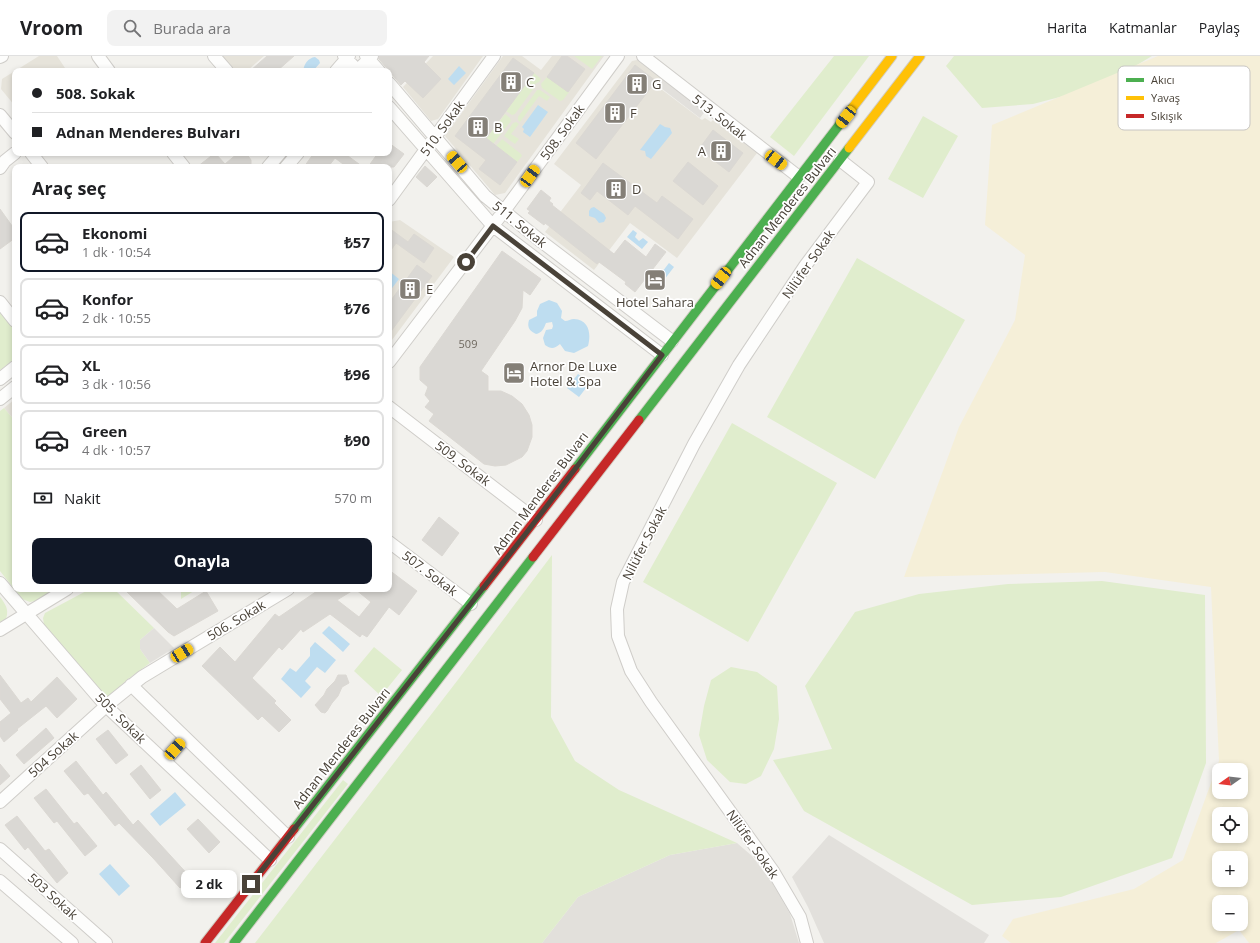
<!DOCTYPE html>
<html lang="tr">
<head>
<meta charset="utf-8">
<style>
  :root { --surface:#fff; --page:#f2f2f2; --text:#202124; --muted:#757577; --line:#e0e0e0; --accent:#111827 }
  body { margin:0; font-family:"Open Sans",sans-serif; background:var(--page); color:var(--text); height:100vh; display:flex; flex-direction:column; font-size:15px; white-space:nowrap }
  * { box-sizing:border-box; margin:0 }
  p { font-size:13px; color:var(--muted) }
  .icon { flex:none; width:22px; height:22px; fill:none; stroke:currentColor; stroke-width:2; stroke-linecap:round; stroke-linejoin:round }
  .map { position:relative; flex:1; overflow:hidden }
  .sheet { position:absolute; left:12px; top:108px; width:380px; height:428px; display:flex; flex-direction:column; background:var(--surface); border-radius:8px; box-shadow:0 2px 6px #0003 }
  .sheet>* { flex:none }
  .guide { position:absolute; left:12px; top:12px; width:380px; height:88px; border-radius:8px; box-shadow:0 2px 6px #0003; display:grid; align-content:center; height:88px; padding:0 20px; background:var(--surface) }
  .needle { width:26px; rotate:256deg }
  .controls { position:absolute; left:1212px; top:707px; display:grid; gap:8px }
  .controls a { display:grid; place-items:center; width:36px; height:36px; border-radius:8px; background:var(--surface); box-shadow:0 2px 6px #0003; font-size:20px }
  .end { position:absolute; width:18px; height:18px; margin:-9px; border:5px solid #494238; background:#fff; box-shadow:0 0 0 2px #fff }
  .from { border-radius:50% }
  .bubble { position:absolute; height:28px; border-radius:8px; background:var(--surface); box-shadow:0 2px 6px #0003; font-size:13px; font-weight:700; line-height:28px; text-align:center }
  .car { position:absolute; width:12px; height:24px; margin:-12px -6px; border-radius:5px; box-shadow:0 0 3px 1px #0007; background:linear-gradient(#f5c518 24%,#345 0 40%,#f5c518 0 76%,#345 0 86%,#f5c518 0) }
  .guide b { display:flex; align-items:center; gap:14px; height:38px; font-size:15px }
  .guide b+b { border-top:1px solid var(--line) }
  .guide i { width:10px; height:10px; background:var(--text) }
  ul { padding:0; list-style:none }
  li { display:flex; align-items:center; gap:12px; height:60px; margin:0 8px 6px; padding:0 12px; border:2px solid var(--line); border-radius:8px }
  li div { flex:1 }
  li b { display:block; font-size:15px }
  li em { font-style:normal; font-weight:700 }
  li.selected { border-color:var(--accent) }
  li>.icon { width:36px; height:36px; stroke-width:1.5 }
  h2 { padding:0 20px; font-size:18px; line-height:48px }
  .pay { display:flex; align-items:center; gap:10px; height:44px; padding:0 20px; font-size:15px }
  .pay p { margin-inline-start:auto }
  .primary-button { display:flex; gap:8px; margin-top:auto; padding:8px 20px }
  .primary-button a { flex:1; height:46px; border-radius:8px; background:var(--accent); color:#fff; font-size:16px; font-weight:700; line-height:46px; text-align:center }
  header { display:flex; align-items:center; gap:24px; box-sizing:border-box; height:56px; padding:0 20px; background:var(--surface); border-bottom:1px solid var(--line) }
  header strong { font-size:19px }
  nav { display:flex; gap:22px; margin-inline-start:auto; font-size:14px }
  .search { width:280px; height:36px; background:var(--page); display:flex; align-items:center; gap:10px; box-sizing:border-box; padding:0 14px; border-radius:8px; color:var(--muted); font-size:15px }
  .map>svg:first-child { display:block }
  .residential { fill:#e6e3da }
  .industrial { fill:#e2e0db }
  .green { fill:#e0edcd }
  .sand { fill:#f5efd8; fill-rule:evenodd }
  .parking { fill:#e2e0dc }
  .water { fill:#beddf0 }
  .building { fill:#dad8d4; stroke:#dbd8d3; fill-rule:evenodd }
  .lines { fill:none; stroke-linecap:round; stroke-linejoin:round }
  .street-casing { stroke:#cfcdc9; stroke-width:14 }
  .fast-casing { stroke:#d2cec4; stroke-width:11 }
  .slow-casing { stroke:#d2cec4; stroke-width:11 }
  .jam-casing { stroke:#d2cec4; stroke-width:11 }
  .street { stroke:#fdfdfc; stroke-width:12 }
  .fast { stroke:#4caf50; stroke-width:9 }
  .slow { stroke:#ffc107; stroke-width:9 }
  .jam { stroke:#c62828; stroke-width:9 }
  .route { stroke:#494238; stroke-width:5 }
  .labels { text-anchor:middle; stroke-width:3.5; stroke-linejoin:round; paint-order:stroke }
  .number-label { font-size:11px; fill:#6f6960 }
  .poi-label { font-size:13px; fill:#494238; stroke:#fff; text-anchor:start }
  .street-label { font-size:13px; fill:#494238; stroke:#fff }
  .key { fill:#fff; stroke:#c8c6c3; stroke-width:1 }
  .key-label { font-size:11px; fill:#494238 }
</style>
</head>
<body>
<header>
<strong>Vroom</strong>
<div class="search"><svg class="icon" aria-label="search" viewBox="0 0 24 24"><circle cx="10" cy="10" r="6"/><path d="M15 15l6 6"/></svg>Burada ara</div>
<nav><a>Harita</a><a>Katmanlar</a><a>Paylaş</a></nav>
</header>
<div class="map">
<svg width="1260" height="887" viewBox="0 0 1260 887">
  <rect width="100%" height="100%" fill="#f2f1ed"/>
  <path class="residential" d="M39 0H57L67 15H15V50L1 33 2 23Z
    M222 0H264L247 15H234Z
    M433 0H483L438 63 431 65 403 31Z
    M503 0H522L541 14 552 0H604L505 137 495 139 445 80Z
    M637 4 662 23 657 30 702 64 705 62 711 66 713 64 757 97 677 202 630 167 594 214 545 176 581 129 554 108 632 5Z
    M400 164 454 201 389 288V166Z
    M15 343V365L4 352Z"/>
  <path class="industrial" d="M737 787 752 800 771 825 790 858 799 887H542L578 841 670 799Z"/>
  <path class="green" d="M574 0H602L592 13Z
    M834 0H869L794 100 770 81Z
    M954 0H1152L1102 30 1033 48 982 52 946 10Z
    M534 17 541 23 539 26 535 28 534 32 515 58 512 59 506 55Z
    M547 21 569 36 563 44 560 45 542 32 541 28Z
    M537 34H540L550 41 547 45 539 40 520 66 518 64V61Z
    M505 58 510 62 511 65 483 101 476 96Z
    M923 60 958 80 923 142 888 123Z
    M516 66 519 68 511 78 519 83 515 88 504 80 513 67Z
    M502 83 521 98 522 100 517 106 496 90Z
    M857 202 965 264 875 423 767 361Z
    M0 253 15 272V303L0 314Z
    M4 352 15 365V533H55L35 545 30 546 22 543 0 515V355Z
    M732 367 837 427 748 586 643 526Z
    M552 499 551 661 575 705 619 734 737 787 670 799 578 841 542 887H255L457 625Z
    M1102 525 1205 539 1206 707 1172 802 1061 841 972 849 804 755 773 704 832 693 805 630 855 556 919 538 1008 528Z
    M90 533H114L154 572 140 584V593L150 607 128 623 107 642 44 569 43 562 45 557Z
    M181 533H197L181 543Z
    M0 541C6 549 9 553 6 563L0 566Z
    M374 591 402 614 381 640 354 615Z
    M731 611 757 616 777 630 779 663 774 693 761 720 746 728 730 726 707 704 699 679 704 650 711 624Z
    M343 724 348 728 224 887H215Z"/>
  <path class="sand" d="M1158 0H1260V887H1249L1239 874 1216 887H1011L1002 880 1013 863 1134 833 1183 804 1219 705 1211 531 1105 516 904 521 959 371 1015 264 1025 199 985 169 992 69ZM1219 714H1241V736H1219ZM1219 758H1241V780H1219ZM1219 802H1241V824H1219ZM1219 846H1241V868H1219Z"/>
  <path class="parking" d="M663 21 706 54 700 62 657 29Z
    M154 572 174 592 150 607 140 593V584Z
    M829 779 989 879 984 887H824L808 851 792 821Z"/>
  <path class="water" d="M315 1 319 4 320 7 313 15H303C304 8 308 2 315 1Z
    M459 10 466 17 454 29 448 23Z
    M538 49 548 56 530 81 523 76 524 73 522 71Z
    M660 68 665 71 670 72 672 77 651 103 646 100 645 95 640 94Z
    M594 151 604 158 606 162 604 166 599 167 595 162 589 160V155L591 152Z
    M633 174 637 177 635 181 639 185 643 182 648 186 642 193 627 181Z
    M669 207 674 211 664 224 659 220Z
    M389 215 399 223 389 236Z
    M549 244 557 247 562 255 561 262 565 265C568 265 571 263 574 263 590 264 591 279 588 290L574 297 565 295 560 288C554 293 551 293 545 289L543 282 546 274 552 273 553 270 552 266 546 267C544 272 542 277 536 278 529 275 527 271 529 264L537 260V255L540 248Z
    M578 318 590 327 579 341 567 332Z
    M329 570 350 588 343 596 322 577Z
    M315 586 336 604 325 617 317 611 305 625 311 631 301 642 281 623 290 612 296 616 310 600V592Z
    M175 736 186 749 160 770 150 758Z
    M110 808 130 830 119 840 99 818Z"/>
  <path class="building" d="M267 0H294L277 15H250Z
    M379 0H429L424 6 441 23 423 42 405 25 401 29 379 3Z
    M562 0H567L585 13 568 36 547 21Z
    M513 2 534 17 486 82 517 106 500 129 479 113 486 104 455 80Z
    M635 9 656 25 596 103 576 87Z
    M713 74 743 97 729 116 699 93Z
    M389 87 404 98 394 111H368L378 97H389Z
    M215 97 225 108 238 97H246L251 104V111H197Z
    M314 97H344L363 111H347L335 102 328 111H304Z
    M688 106 718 130 703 149 673 125Z
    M603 107 657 147 662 140 693 163 678 183 635 150 628 159 597 135 590 144 581 137Z
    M425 110 437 121 427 131 416 121Z
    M541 134 551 142 549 145 553 148 552 149 614 198 625 184 646 201 655 188 666 196 635 236 625 228 626 226 599 206 597 208 545 167 544 169 528 157 530 155 527 153Z
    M0 153 15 174V182L0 193Z
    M389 172 408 186 414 178 434 192 424 207 396 187 389 197Z
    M502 195 541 223 530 239 523 234 522 252 515 265 481 315 488 320V335H501L512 340 522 348 529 359 532 369V381L527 395 522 401 506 409 495 410 484 408 429 365 434 358 425 351 430 345 425 339 428 331 420 324V311Z
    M417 209 432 220 389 278V247Z
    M439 461 459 477 442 500 422 484Z
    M389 514 417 535 399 559 389 551 367 581 362 578 360 581 330 558 303 576 301 573 282 594 279 591 252 622 276 645 274 647 291 664 279 676 262 660 258 664 202 610 220 591 235 606 275 558 279 561 320 533H389ZM355 533 371 546 359 561 337 544Z
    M124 533H156L177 553 206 535 218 555 174 580 168 576Z
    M0 619 21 647 28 642 31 646 57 621 77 643 57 662 46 650 17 673 18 674 4 686 0 680V666L11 657 0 643Z
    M338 619H346L349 627 342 631 338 640 332 647 327 655 325 657 321 656 315 649 324 639 327 633 335 625Z
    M46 672 54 682 24 708 16 699Z
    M108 674 128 699 116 708 96 683Z
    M76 705 103 739 106 736 133 769 138 764 191 822 180 832 153 802 119 767 115 770 88 737 84 739 64 715Z
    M0 708 10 720 0 729Z
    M141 709 161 734 150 743 130 718Z
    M46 733 74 768 77 766 97 790 85 800 57 765 54 767 34 742Z
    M17 760 45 795 49 793 68 817 57 827 28 791 25 794 5 769Z
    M198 763 220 786 209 797 187 773Z"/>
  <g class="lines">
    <g class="street-casing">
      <path id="street" d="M98 0 109 15
        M214 0 227 15
        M344 0 358 15
        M366 0 379 15
        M643 0 799 121
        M0 1 2 0
        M336 15 349 0
        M357 15 372 0
        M389 27 485 140 542 186 672 285
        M389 51 493 170 662 299
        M0 59 15 77
        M31 97 42 111
        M173 97 184 111
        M268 111 280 97
        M286 111 298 97
        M0 112 5 105 15 97
        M389 144 494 0
        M0 246 15 265
        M389 306 504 155 618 0
        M0 323 15 311
        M0 343 15 331
        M389 351 536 464
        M389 486 471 548
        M0 527 106 650 270 804
        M0 574 67 533
        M131 629 288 781
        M165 705 185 682
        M0 746 106 650 142 621 288 533
        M0 793 106 887
        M0 825 72 887
        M807 887 800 861 773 815 651 646 631 615 618 580 617 553 623 526 694 388 739 309 805 210 868 126 840 104"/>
    </g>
    <g class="fast-casing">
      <path id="fast" d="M639 364 849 92
        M575 413 853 51
        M294 773 484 530
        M234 887 533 501"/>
    </g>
    <g class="slow-casing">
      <path id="slow" d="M853 51 892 0
        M849 92 920 0"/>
    </g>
    <g class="jam-casing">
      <path id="jam" d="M533 501 639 364
        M484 530 575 413
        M205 887 294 773"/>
    </g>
    <use href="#street" class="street"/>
    <use href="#fast" class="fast"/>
    <use href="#slow" class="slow"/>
    <use href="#jam" class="jam"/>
  </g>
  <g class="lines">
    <path class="route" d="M251 828 527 476 662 299 493 170 466 206"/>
  </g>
  <defs>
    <g id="building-square" transform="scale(1.15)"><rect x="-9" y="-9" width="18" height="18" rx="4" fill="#847f77" stroke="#fff"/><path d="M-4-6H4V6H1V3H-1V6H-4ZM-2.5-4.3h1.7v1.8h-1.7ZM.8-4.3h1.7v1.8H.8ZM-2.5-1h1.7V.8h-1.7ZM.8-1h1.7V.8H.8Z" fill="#fff"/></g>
    <g id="hotel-square" transform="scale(1.15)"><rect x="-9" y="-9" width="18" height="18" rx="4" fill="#847f77" stroke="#fff"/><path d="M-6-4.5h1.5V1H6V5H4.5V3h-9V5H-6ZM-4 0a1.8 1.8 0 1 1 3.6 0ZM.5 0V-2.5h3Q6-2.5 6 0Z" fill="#fff"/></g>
  </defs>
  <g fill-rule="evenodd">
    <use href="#building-square" x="511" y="26"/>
    <use href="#building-square" x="637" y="28"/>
    <use href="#building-square" x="615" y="57"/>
    <use href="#building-square" x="478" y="71"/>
    <use href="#building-square" x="721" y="95"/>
    <use href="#building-square" x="616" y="133"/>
    <use href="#hotel-square" x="655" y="224"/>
    <use href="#building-square" x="410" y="233"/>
    <use href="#hotel-square" x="514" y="317"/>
  </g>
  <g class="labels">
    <g class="number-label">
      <text x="468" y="292">509</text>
    </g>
    <g class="poi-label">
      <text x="526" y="31">C</text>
      <text x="652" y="33">G</text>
      <text x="630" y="62">F</text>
      <text x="494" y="76">B</text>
      <text x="706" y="100" text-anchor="end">A</text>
      <text x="632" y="138">D</text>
      <text x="426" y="238">E</text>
      <text x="655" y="251" text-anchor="middle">Hotel Sahara</text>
      <text x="530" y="315">Arnor De Luxe<tspan x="530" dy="15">Hotel &amp; Spa</tspan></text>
    </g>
    <g class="street-label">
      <text transform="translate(720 61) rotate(38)" y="5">513. Sokak</text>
      <text transform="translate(442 72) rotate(-54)" y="5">510. Sokak</text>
      <text transform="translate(562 76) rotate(-54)" y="5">508. Sokak</text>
      <text transform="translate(787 151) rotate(-52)" y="5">Adnan Menderes Bulvarı</text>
      <text transform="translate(520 168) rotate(39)" y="5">511. Sokak</text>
      <text transform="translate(808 208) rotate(-55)" y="5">Nilüfer Sokak</text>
      <text transform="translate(463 407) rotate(37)" y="5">509. Sokak</text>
      <text transform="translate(540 437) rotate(-53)" y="5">Adnan Menderes Bulvarı</text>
      <text transform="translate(644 487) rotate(-63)" y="5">Nilüfer Sokak</text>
      <text transform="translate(430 517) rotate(37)" y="5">507. Sokak</text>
      <text transform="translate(236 564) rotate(-31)" y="5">506. Sokak</text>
      <text transform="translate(121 662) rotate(45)" y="5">505. Sokak</text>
      <text transform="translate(341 692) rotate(-52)" y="5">Adnan Menderes Bulvarı</text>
      <text transform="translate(53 698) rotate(-42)" y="5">504 Sokak</text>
      <text transform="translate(753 788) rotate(55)" y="5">Nilüfer Sokak</text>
      <text transform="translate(53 840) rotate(42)" y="5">503 Sokak</text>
    </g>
  </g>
  <rect x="1118" y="10" width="132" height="64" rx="6" class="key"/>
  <rect x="1126" y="22" width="18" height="4" fill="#4caf50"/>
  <rect x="1126" y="40" width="18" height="4" fill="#ffc107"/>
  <rect x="1126" y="58" width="18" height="4" fill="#c62828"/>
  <g class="key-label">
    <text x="1151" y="28">Akıcı</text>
    <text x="1151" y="46">Yavaş</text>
    <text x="1151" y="64">Sıkışık</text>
  </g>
</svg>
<div class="controls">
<a><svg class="needle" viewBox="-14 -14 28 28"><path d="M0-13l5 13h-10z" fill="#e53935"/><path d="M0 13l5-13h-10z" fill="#757577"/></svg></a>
<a><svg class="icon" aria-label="locate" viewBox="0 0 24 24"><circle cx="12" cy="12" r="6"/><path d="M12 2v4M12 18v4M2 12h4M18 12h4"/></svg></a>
<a>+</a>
<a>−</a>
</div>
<i class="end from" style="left:466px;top:206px"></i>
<i class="end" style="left:251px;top:828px"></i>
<div class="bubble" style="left:181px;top:814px;width:56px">2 dk</div>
<i class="car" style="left:846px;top:61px;rotate:218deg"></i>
<i class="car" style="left:776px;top:104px;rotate:127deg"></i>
<i class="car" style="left:457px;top:106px;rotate:319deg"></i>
<i class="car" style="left:530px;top:120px;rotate:36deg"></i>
<i class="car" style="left:721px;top:222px;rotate:218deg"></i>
<i class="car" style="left:182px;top:597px;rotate:59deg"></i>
<i class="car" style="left:175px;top:693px;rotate:42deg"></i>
<div class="guide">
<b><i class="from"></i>508. Sokak</b>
<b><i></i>Adnan Menderes Bulvarı</b>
</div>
<section class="sheet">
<h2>Araç seç</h2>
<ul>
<li class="selected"><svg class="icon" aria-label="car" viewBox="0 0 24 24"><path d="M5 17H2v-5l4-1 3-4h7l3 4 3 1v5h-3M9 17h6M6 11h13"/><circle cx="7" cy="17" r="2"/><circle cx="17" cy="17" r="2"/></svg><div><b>Ekonomi</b><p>1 dk · 10:54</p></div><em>₺57</em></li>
<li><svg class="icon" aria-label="car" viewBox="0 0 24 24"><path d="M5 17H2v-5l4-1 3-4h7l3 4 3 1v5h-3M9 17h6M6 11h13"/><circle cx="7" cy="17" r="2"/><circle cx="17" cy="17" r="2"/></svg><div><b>Konfor</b><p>2 dk · 10:55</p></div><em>₺76</em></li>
<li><svg class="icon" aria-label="car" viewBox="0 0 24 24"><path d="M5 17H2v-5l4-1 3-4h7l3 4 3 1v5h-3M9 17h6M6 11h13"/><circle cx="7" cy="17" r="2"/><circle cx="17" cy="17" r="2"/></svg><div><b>XL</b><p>3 dk · 10:56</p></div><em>₺96</em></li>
<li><svg class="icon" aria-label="car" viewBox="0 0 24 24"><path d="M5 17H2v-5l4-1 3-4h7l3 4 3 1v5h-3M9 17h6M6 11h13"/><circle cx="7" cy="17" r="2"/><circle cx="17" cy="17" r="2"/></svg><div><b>Green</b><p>4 dk · 10:57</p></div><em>₺90</em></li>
</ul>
<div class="pay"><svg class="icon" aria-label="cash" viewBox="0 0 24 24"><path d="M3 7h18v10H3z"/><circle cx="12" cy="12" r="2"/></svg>Nakit<p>570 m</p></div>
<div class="primary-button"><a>Onayla</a></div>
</section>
</div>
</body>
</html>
